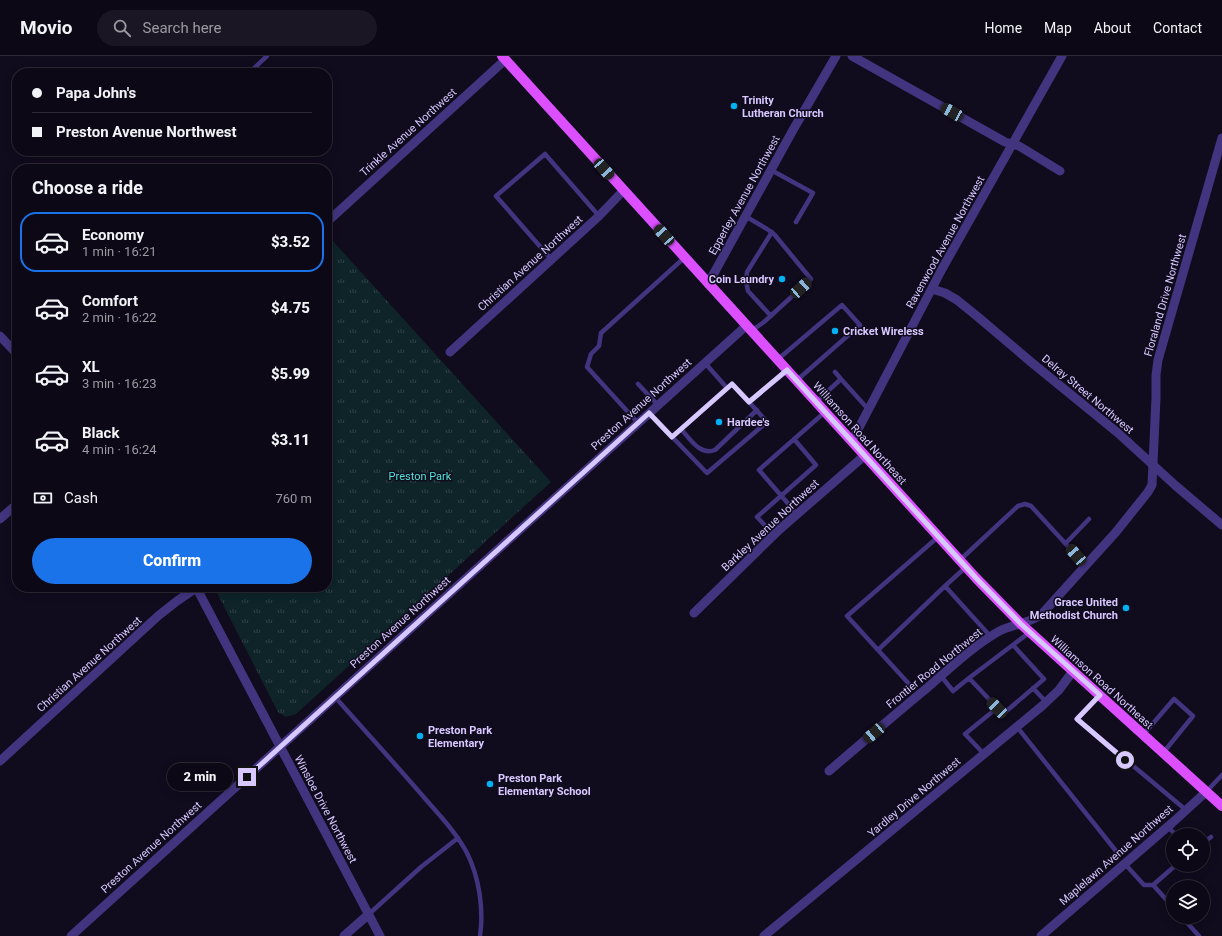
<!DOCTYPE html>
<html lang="en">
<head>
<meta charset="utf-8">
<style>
  :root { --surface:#0d0816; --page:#1b1623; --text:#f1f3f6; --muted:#9a9aa1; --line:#2d2935; --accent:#1a73e8 }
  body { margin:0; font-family:Roboto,sans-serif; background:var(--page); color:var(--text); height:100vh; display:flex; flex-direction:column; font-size:15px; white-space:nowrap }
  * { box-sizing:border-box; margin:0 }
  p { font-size:13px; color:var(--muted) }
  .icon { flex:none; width:22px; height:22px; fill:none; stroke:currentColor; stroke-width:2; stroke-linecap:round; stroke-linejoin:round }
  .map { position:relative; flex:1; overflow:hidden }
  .panel { position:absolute; left:12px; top:108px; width:320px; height:428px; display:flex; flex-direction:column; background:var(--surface); border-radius:16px; box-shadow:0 2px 10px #0003,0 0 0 1px var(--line) }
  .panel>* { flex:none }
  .banner { position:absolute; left:12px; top:12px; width:320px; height:88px; border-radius:16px; box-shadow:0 2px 10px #0003,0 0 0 1px var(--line); display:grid; align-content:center; height:88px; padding:0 20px; background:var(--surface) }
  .fabs { position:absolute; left:1166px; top:772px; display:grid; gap:8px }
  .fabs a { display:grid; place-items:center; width:44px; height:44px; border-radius:50%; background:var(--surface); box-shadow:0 2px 10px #0003,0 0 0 1px var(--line); font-size:20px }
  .end { position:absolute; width:18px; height:18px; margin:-9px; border:5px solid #d7c8ff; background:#111; box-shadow:0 0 0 2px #111 }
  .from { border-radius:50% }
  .bubble { position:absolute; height:28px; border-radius:14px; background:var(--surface); box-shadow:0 2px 10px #0003,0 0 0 1px var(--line); font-size:13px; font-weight:800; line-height:28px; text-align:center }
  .car { position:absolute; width:12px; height:24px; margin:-12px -6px; border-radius:5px; box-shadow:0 0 3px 1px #0007; background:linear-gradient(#222 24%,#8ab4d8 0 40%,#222 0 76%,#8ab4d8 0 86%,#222 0) }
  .banner b { display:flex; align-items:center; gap:14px; height:38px; font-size:15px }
  .banner b+b { border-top:1px solid var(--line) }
  .banner i { width:10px; height:10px; background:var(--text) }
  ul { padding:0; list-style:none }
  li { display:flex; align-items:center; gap:12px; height:60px; margin:0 8px 6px; padding:0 12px; border:2px solid transparent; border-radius:16px }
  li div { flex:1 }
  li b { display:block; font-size:15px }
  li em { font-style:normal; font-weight:800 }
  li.current { border-color:var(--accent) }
  li>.icon { width:36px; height:36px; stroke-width:1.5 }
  h2 { padding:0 20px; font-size:18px; line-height:48px }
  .pay { display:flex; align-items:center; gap:10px; height:44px; padding:0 20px; font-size:15px }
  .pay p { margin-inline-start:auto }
  .cta { display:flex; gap:8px; margin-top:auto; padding:8px 20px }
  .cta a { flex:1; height:46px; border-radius:24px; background:var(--accent); color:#fff; font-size:16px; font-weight:800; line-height:46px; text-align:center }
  header { display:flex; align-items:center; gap:24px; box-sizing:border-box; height:56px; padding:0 20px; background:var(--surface); border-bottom:1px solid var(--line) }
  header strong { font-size:19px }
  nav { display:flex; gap:22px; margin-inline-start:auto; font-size:14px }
  .search { width:280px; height:36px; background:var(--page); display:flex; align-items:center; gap:10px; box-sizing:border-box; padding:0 14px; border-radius:22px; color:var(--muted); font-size:15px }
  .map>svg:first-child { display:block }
  .park { fill:url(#park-tufts) }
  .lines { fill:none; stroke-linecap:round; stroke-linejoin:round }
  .service { stroke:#43347f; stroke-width:4.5 }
  .minor { stroke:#43347f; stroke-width:9 }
  .primary { stroke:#db4fff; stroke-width:10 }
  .route { stroke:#d7c8ff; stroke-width:5 }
  .poi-dot { fill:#00b1f3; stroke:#110b1e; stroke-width:1.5 }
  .labels { text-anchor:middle; stroke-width:3; stroke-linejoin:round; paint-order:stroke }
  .poi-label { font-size:11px; font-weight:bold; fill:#d7c8ff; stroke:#110b1e; text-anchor:start }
  .street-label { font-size:11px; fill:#d7c8ff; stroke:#110b1e }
  .park-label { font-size:11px; fill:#50e3d7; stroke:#110b1e }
</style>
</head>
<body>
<header>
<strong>Movio</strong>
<div class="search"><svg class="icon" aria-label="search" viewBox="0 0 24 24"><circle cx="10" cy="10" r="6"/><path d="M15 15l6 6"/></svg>Search here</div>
<nav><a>Home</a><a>Map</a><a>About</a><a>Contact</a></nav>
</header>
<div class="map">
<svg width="1222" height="880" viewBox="0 0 1222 880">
  <defs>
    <pattern id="park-tufts" width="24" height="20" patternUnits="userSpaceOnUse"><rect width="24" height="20" fill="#0e2428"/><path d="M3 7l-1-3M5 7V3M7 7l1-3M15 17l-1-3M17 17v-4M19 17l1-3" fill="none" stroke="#304248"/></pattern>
  </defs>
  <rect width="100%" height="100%" fill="#110b1e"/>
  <path class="park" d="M332 184 551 426 296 658 286 661 278 656 214 531H327V189Z"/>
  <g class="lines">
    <path class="service" d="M249 17 267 0
      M771 114 813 137 796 166
      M745 160 767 173 774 178 811 223 764 266 751 275
      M551 203 496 140 545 98 599 160
      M771 260 748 235 746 225 747 216 772 176
      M777 304 842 249 860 269 796 325
      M705 307 727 332
      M835 316 841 323
      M638 328 658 349
      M816 346 841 323 868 353
      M649 357 707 417 767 366 749 346 787 315
      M638 367 587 311 591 298 599 290 601 277 684 202
      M681 373C690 383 700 400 715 394L757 354
      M672 381 732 328 749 346
      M797 458 759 414 825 356
      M774 479 757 461 816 409 794 383
      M1066 487 1089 463
      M960 504 1018 450 1025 448 1031 450 1086 510
      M945 530 966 511
      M1013 589 1044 623 1003 658 969 622 1030 576
      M878 594 847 560 938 481
      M941 620 953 635 969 622
      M909 628 878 594 945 530 991 581
      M1033 632 1046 646
      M1100 639 1077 663 1186 754
      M335 641C366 676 398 711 428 746 442 762 457 778 467 797 479 821 484 853 480 880
      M1017 671 1116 795
      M1143 679 1174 643 1193 660 1163 697
      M984 698 965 678 997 652
      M1206 736 1222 719
      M1168 771 1176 779
      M1203 787 1211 781
      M1125 808 1144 829H1153L1176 809
      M1153 829 1173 851
      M369 858 421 811 458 782
      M1182 861 1199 880"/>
    <path class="minor" d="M852 0 1005 86 1019 90 1060 115
      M327 166 505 4
      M708 228 793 74 836 0
      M932 233 945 237 957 244 978 261 1031 306 1118 377 1176 430 1222 469
      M0 280 17 298
      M450 296 599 160 623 135
      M852 385 942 213 1062 0
      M0 463 17 448
      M196 531 380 880
      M694 557 780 473 864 400
      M0 705 158 560 177 545 196 532
      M829 715C862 687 894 659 927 632 949 613 971 592 996 577 1011 568 1025 569 1041 559L1116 476 1148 436 1152 429 1156 342V319L1158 304 1222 82
      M71 880 524 470 746 270
      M344 880 369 858
      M764 880 1042 650 1059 634 1073 615
      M1041 880 1172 767 1206 736"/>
    <path class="primary" d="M502 0 976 522 1021 568 1222 750"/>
  </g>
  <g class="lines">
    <path class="route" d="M247 721 649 357 672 381 732 328 749 346 787 314 976 522 1021 568 1100 639 1077 663 1125 704"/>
  </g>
  <g class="poi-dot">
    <circle cx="734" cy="50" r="4"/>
    <circle cx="782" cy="223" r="4"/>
    <circle cx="835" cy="275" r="4"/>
    <circle cx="719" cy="366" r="4"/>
    <circle cx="1126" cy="552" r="4"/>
    <circle cx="420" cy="680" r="4"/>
    <circle cx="490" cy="728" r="4"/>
  </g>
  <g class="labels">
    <g class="poi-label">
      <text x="742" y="48">Trinity<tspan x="742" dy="13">Lutheran Church</tspan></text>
      <text x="774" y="227" text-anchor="end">Coin Laundry</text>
      <text x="843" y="279">Cricket Wireless</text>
      <text x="727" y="370">Hardee's</text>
      <text x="1118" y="550" text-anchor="end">Grace United<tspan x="1118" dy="13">Methodist Church</tspan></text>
      <text x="428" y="678">Preston Park<tspan x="428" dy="13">Elementary</tspan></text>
      <text x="498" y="726">Preston Park<tspan x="498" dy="13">Elementary School</tspan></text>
    </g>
    <g class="street-label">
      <text transform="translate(408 76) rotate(-42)" y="4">Trinkle Avenue Northwest</text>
      <text transform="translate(744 139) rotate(-61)" y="4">Epperley Avenue Northwest</text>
      <text transform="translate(945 186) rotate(-61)" y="4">Ravenwood Avenue Northwest</text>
      <text transform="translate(530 207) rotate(-42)" y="4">Christian Avenue Northwest</text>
      <text transform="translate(1165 239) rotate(-74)" y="4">Floraland Drive Northwest</text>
      <text transform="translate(1088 338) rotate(40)" y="4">Delray Street Northwest</text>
      <text transform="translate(641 348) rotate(-42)" y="4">Preston Avenue Northwest</text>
      <text transform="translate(860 377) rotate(48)" y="4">Williamson Road Northeast</text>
      <text transform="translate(770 469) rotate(-43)" y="4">Barkley Avenue Northwest</text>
      <text transform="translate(400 566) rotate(-42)" y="4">Preston Avenue Northwest</text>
      <text transform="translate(89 608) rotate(-42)" y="4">Christian Avenue Northwest</text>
      <text transform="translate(934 612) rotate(-39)" y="4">Frontier Road Northwest</text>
      <text transform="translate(1102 626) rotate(42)" y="4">Williamson Road Northeast</text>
      <text transform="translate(914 741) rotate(-40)" y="4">Yardley Drive Northwest</text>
      <text transform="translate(326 753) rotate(62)" y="4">Winsloe Drive Northwest</text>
      <text transform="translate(151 791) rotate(-42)" y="4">Preston Avenue Northwest</text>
      <text transform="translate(1116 799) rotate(-41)" y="4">Maplelawn Avenue Northwest</text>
    </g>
    <g class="park-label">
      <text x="420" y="424">Preston Park</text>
    </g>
  </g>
</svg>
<div class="fabs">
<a><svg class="icon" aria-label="locate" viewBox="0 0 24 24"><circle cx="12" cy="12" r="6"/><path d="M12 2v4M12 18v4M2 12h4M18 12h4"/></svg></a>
<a><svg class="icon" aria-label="layers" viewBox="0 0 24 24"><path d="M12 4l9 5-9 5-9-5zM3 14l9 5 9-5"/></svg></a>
</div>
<i class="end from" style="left:1125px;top:704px"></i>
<i class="end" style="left:247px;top:721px"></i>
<div class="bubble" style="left:167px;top:707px;width:66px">2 min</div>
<i class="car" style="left:952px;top:56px;rotate:299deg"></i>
<i class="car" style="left:604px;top:113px;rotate:138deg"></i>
<i class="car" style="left:664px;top:179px;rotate:318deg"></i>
<i class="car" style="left:801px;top:232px;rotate:48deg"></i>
<i class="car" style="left:1076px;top:499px;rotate:319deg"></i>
<i class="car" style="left:997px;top:652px;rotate:316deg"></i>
<i class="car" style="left:874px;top:677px;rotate:230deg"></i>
<div class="banner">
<b><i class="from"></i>Papa John's</b>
<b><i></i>Preston Avenue Northwest</b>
</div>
<section class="panel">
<h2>Choose a ride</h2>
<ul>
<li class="current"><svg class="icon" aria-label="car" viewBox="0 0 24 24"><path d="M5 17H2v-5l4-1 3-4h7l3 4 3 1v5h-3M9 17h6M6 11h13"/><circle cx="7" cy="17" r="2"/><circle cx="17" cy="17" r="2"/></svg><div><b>Economy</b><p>1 min · 16:21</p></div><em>$3.52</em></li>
<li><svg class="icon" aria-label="car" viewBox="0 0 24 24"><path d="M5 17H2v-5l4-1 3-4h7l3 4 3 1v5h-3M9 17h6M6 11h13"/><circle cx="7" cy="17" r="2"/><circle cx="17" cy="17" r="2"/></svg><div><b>Comfort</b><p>2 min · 16:22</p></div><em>$4.75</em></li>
<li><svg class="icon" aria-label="car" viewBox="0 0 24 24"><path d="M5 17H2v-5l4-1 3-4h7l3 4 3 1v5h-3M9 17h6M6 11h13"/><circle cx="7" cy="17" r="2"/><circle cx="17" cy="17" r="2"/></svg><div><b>XL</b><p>3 min · 16:23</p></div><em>$5.99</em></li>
<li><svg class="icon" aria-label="car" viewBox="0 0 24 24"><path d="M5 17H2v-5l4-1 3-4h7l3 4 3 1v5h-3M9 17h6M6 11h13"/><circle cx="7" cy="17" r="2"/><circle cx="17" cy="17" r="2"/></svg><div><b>Black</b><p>4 min · 16:24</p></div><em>$3.11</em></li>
</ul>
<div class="pay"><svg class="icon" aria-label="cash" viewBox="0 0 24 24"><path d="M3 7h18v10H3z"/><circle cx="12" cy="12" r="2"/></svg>Cash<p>760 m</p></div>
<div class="cta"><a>Confirm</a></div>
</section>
</div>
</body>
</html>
